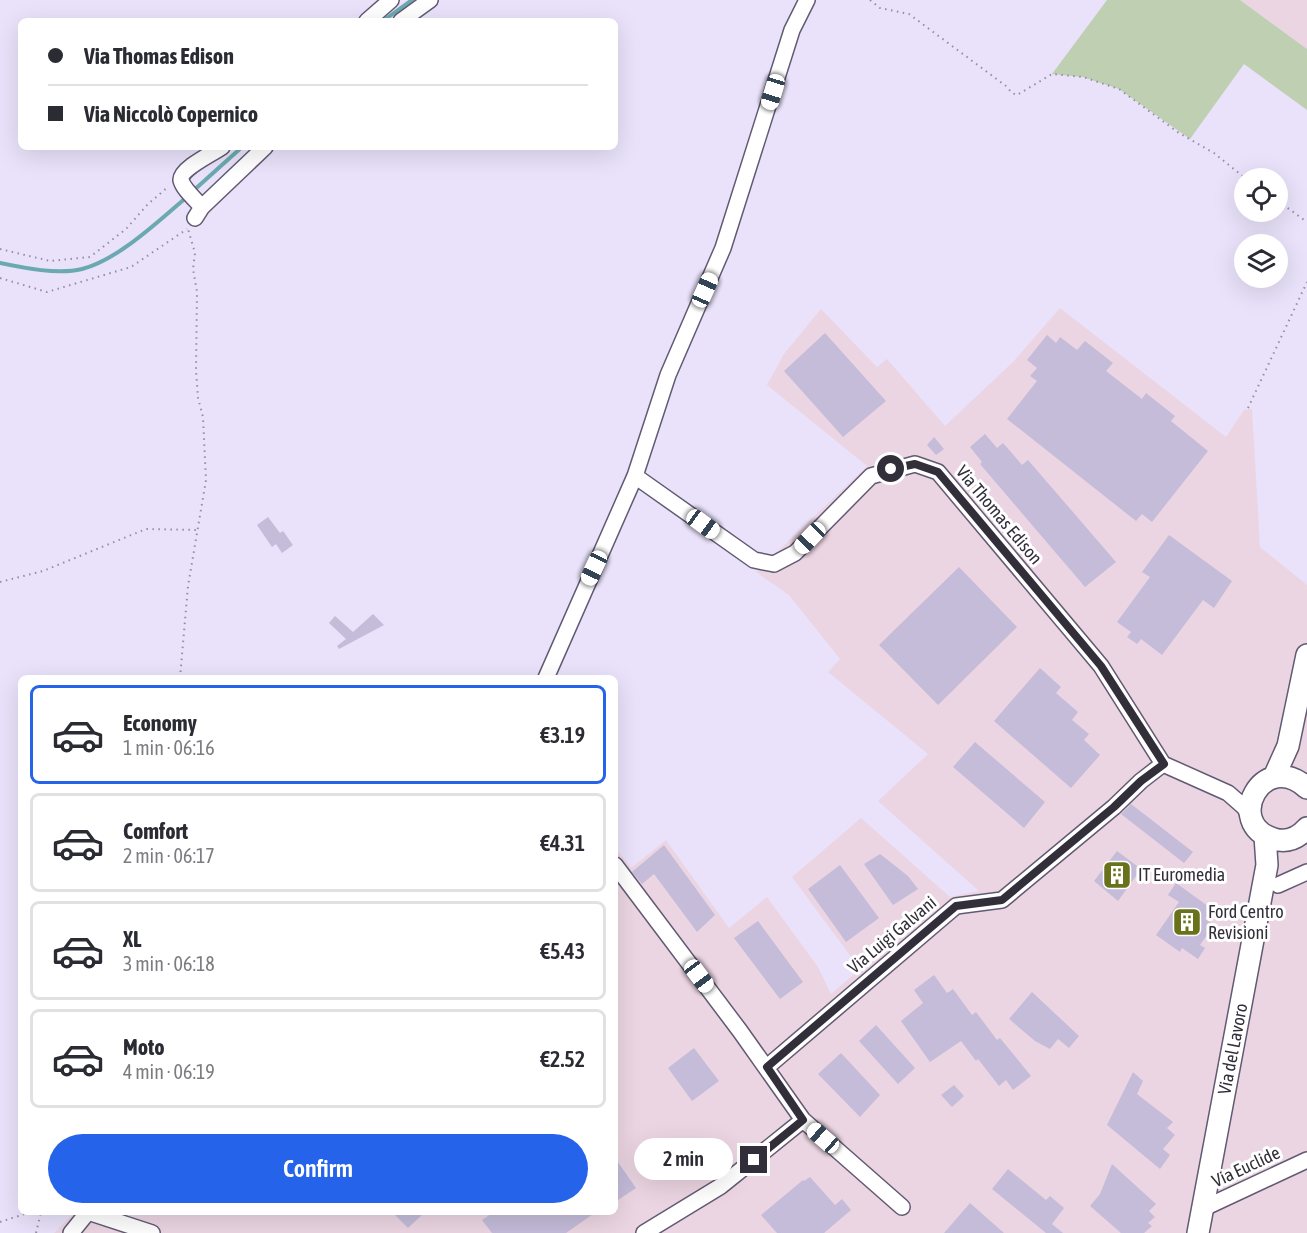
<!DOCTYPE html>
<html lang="en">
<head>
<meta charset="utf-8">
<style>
  :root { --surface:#fff; --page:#f2f2f3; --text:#2b2b33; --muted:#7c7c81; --line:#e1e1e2; --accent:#2563eb }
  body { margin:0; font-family:"Asap Condensed",sans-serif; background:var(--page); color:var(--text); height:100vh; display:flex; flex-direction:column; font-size:22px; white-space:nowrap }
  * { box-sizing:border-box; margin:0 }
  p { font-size:20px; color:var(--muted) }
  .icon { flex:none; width:33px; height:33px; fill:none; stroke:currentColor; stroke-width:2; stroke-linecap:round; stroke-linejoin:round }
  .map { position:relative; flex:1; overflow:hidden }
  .side { position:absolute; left:18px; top:675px; width:600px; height:540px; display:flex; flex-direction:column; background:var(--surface); border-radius:9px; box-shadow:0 6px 24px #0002 }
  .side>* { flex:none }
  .banner { position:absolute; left:18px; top:18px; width:600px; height:132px; border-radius:9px; box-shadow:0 6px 24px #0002; display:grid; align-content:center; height:132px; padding:0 30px; background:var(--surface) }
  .buttons { position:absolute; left:1234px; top:168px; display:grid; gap:12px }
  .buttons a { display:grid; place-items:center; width:54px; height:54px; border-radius:50%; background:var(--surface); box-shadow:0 6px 24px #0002; font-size:30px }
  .end { position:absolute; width:27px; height:27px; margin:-14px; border:8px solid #322f3a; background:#fff; box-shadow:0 0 0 3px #fff }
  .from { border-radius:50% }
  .bubble { position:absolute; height:42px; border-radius:21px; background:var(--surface); box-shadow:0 6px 24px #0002; font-size:20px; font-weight:600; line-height:42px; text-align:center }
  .car { position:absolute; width:18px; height:36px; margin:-18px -9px; border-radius:8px; box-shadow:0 0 4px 2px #0007; background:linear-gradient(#fff 24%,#345 0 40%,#fff 0 76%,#345 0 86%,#fff 0) }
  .banner b { display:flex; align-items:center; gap:21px; height:57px; font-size:22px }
  .banner b+b { border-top:2px solid var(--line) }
  .banner i { width:15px; height:15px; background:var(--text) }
  ul { padding:10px 0 0; list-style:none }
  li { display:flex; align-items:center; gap:18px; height:99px; margin:0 12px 9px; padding:0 18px; border:3px solid var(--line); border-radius:9px }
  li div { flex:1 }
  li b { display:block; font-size:22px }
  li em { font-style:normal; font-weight:600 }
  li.on { border-color:var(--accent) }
  li>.icon { width:54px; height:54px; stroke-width:1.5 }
  .cta { display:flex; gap:12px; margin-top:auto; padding:12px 30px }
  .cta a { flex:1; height:69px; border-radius:36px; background:var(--accent); color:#fff; font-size:24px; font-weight:600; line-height:69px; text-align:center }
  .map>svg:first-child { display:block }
  .industrial { fill:#ebd5e2 }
  .green { fill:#bfcfb2 }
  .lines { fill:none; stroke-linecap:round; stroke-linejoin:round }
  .stream { stroke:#6aa9b0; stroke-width:4 }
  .building { fill:#c4bcd9 }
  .minor-casing { stroke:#615a73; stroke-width:18 }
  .secondary-casing { stroke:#615a73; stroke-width:24 }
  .path { stroke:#938ea0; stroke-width:2; stroke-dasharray:1.5 4.5; stroke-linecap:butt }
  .minor { stroke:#fff; stroke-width:15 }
  .secondary { stroke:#fff; stroke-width:21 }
  .route { stroke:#322f3a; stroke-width:8 }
  .labels { text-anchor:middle; stroke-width:6; stroke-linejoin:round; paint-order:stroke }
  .street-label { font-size:18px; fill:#322f3a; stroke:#fff }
  .poi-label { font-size:18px; fill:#322f3a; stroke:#fff; text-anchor:start }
</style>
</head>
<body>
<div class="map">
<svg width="1307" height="1233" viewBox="0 0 1307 1233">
  <rect width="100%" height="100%" fill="#e9e2fa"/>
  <path class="industrial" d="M1240 0H1307V49L1267 20Z
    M1060 308 1226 437 1244 410 1252 409 1260 547 1307 585V1233H54L75 1212H615V847L631 868 666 840 729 928 767 897 818 967 831 994 860 969 792 877 861 818 950 897 979 891 878 801 928 754 828 672 840 659 789 595 756 572 867 466 767 385 784 354 821 309 877 367 887 359 945 426 1013 362Z"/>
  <path class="green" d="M1107 0H1240L1307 49V110L1244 64 1190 139 1119 89 1083 77 1052 74Z"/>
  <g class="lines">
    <path class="stream" d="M383 21 412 0
      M193 191 242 147
      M0 263C24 268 58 275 82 269 118 260 160 220 188 196"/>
  </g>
  <path class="building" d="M825 333 886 401 843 437 784 371Z
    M1047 335 1056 343 1060 337 1077 350 1085 341 1113 363 1106 371 1142 399 1146 393 1175 416 1171 421 1208 451 1152 522 1142 514 1136 521 1007 419 1037 381 1030 376 1037 368 1027 360Z
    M985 434 997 448 1003 443 1022 465 1028 460 1116 562 1085 587 980 464 982 462 970 447Z
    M934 437 944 449 936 455 927 445Z
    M268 517 280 533 283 531 293 545 282 553 276 544 272 547 257 525Z
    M1169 535 1232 581 1214 608 1203 600 1162 655 1141 639 1137 644 1127 637 1131 632 1117 622 1150 577 1142 572Z
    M959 567 1017 627 938 705 879 645Z
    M373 614 384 625 339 649 337 646 346 639 329 623 335 616 353 632Z
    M1040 668 1061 687 1056 693 1078 712 1072 720 1089 734 1084 740 1100 755 1071 788 994 721Z
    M975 742 1045 802 1024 828 953 767Z
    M1131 804 1193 852 1184 863 1121 814Z
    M664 845 715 915 697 932 654 874 642 884 632 872Z
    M1117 851 1141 869 1118 901 1094 881Z
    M880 854 908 876 918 889 893 905 864 864Z
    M840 865 879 918 846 942 808 889Z
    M1176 883 1212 909 1205 919 1214 925 1200 945 1205 948 1198 959 1182 948 1180 952 1156 935 1179 902 1168 895Z
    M758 921 803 982 780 999 734 938Z
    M934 975 947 993 953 989 972 1015 976 1012 997 1040 1000 1038 1031 1076 1013 1090 1006 1080 999 1086 978 1059 976 1061 961 1041 930 1062 901 1021 923 1003 914 990Z
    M1032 992 1079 1036 1069 1048 1058 1039 1050 1049 1035 1041 1009 1019Z
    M876 1025 915 1068 898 1084 859 1041Z
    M694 1048 719 1081 692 1101 668 1068Z
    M841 1053 880 1095 860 1117 818 1074Z
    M1133 1072 1143 1081 1137 1094 1173 1122 1167 1128 1175 1135 1163 1149 1170 1155 1160 1169 1107 1125Z
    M954 1085 964 1096 952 1107 941 1095Z
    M615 1158 636 1188 615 1202Z
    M1112 1164 1156 1204 1149 1211 1155 1217 1148 1223 1152 1226 1144 1233H1121L1090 1206 1100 1194Z
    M1008 1169 1046 1200 1050 1196 1064 1208 1052 1224 1063 1233H1046L992 1189Z
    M810 1177 835 1205 842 1199 851 1210 824 1233H777L761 1215 803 1180 804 1181Z
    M970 1203 1004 1233H944Z
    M392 1212H425L408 1228Z
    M494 1212H596L566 1233H492L482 1220Z"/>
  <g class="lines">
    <g class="minor-casing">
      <path id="minor" d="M367 21 391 0
        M401 21 430 0
        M202 207C196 200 183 189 181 180 180 169 213 153 222 147
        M195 218 202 207 265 147
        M635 476 754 560 774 564 795 553 871 476 915 464 938 472 1101 666 1163 764 1228 793 1244 807 1250 816
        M546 678 635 476 668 375 723 248 792 30 807 0
        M615 865 740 1031 803 1120 902 1207
        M1278 885 1307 872
        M767 1067 956 906 1002 900 1114 807 1141 781 1163 764
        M1202 1209 1307 1160
        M88 1212 152 1233
        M71 1233 88 1212
        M644 1233 721 1186 803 1120"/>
    </g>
    <g class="secondary-casing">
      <path id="secondary" d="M1274 777 1288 746 1307 655
        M1307 788C1263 748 1223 824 1274 839 1287 843 1298 838 1307 828
        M1198 1233 1267 865 1265 836"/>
    </g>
    <path class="path" d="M870 0 880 8 909 14 1006 86 1012 93 1017 95 1052 74 1083 77 1119 89 1179 133 1214 153 1245 178
      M1278 201 1307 222
      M0 249 50 261 90 257 126 229 148 204 168 187
      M0 278 47 292 131 267 187 229
      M1248 408 1307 282
      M0 582 43 571 146 529 197 530
      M180 678 188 586 206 480 203 417 198 398 196 371 197 292 193 269 195 253 188 229
      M0 1222 31 1212
      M36 1233 41 1212"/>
    <use href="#minor" class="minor"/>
    <use href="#secondary" class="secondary"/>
  </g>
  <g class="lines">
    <path class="route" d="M754 1160 803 1120 767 1067 956 906 1002 900 1114 807 1141 781 1164 764 1101 666 938 472 915 464 891 469"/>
  </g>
  <defs>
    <g id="building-square" transform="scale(1.5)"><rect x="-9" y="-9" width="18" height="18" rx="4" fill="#69711a" stroke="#fff"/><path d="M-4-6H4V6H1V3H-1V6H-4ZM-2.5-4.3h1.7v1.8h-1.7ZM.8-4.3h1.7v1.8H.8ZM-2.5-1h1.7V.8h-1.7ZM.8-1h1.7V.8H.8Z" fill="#fff"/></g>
  </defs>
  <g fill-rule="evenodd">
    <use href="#building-square" x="1117" y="875"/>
    <use href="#building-square" x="1187" y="922"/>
  </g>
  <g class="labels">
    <g class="street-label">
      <text transform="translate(999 515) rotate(50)" y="6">Via Thomas Edison</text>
      <text transform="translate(892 935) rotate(-40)" y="6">Via Luigi Galvani</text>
      <text transform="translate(1233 1049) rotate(-79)" y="6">Via del Lavoro</text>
      <text transform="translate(1246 1167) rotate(-25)" y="6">Via Euclide</text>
    </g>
    <g class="poi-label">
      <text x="1138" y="881">IT Euromedia</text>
      <text x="1208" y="918">Ford Centro<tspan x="1208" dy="21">Revisioni</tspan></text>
    </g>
  </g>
</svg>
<div class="buttons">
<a><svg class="icon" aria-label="locate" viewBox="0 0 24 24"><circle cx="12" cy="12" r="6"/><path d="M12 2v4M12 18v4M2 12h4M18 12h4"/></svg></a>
<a><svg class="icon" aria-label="layers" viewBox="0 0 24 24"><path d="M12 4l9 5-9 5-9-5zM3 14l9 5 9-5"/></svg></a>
</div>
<i class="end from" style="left:891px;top:469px"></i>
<i class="end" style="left:754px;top:1160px"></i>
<div class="bubble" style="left:634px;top:1138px;width:99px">2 min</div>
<i class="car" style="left:773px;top:92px;rotate:197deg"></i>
<i class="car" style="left:705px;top:290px;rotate:24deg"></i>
<i class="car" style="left:703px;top:524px;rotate:126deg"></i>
<i class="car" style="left:810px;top:538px;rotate:224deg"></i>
<i class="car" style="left:594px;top:568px;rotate:205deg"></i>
<i class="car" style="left:699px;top:976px;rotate:143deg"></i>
<i class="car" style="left:823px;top:1138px;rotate:311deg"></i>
<div class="banner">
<b><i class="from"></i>Via Thomas Edison</b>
<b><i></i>Via Niccolò Copernico</b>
</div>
<section class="side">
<ul>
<li class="on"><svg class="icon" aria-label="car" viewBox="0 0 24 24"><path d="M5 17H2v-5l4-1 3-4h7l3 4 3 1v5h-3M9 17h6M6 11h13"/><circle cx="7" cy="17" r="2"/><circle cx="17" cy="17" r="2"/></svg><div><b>Economy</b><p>1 min · 06:16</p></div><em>€3.19</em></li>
<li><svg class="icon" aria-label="car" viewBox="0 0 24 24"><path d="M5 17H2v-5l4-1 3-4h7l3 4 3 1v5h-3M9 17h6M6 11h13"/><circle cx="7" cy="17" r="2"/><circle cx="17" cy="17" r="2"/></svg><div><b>Comfort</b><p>2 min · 06:17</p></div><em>€4.31</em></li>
<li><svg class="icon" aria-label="car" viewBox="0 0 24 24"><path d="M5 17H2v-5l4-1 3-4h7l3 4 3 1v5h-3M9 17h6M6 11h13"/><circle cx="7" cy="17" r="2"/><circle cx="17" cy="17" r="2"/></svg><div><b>XL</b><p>3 min · 06:18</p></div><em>€5.43</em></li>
<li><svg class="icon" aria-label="car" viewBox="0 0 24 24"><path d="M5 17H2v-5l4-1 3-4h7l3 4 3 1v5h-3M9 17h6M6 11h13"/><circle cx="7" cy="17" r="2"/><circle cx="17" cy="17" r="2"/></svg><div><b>Moto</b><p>4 min · 06:19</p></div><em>€2.52</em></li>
</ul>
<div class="cta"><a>Confirm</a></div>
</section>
</div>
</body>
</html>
